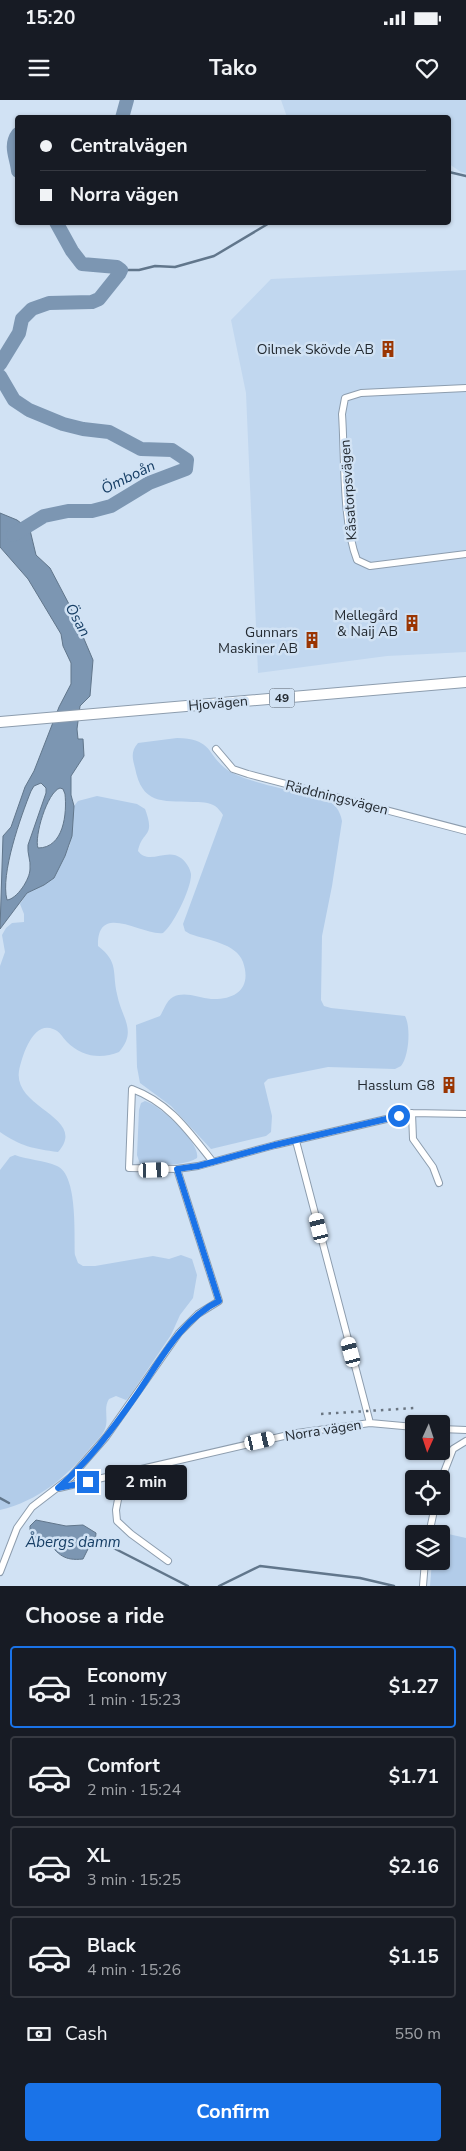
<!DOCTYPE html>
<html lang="en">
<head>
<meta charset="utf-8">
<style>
  :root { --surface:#171b24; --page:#242831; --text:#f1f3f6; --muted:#9ea1a6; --line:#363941; --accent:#1a73e8 }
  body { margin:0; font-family:"Nunito Sans",sans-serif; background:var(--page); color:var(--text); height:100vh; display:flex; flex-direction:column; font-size:19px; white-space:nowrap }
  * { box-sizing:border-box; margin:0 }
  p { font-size:16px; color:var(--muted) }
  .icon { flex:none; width:28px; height:28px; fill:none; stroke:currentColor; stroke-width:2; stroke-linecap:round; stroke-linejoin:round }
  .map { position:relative; height:1486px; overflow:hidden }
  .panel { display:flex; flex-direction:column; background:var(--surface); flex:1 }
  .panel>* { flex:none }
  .hud { position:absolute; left:15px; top:15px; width:436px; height:110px; border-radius:5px; box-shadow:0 1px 4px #0004; display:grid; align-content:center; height:110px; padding:0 25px; background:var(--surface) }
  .needle { width:32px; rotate:183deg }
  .fabs { position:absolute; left:405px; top:1315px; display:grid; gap:10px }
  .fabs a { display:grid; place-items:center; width:45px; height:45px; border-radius:5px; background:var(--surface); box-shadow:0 1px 4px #0004; font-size:25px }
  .end { position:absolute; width:22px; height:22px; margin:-11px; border:6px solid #1a73e8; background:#fff; box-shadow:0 0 0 2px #fff }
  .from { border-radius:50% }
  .bubble { position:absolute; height:35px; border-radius:5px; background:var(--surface); box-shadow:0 1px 4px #0004; font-size:16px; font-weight:700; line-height:35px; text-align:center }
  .car { position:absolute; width:15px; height:30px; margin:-15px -8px; border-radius:6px; box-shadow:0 0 4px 1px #0007; background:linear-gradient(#fff 24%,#345 0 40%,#fff 0 76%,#345 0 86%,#fff 0) }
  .hud b { display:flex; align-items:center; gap:18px; height:48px; font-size:19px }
  .hud b+b { border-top:1px solid var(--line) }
  .hud i { width:12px; height:12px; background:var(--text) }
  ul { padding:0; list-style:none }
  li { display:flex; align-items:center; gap:15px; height:82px; margin:0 10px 8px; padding:0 15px; border:2px solid var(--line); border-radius:5px }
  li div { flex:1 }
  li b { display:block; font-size:19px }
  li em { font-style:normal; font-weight:700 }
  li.current { border-color:var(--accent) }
  li>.icon { width:45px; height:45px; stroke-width:1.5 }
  h2 { padding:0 25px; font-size:22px; line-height:60px }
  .pay { display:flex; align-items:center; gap:12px; height:55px; padding:0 25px; font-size:19px }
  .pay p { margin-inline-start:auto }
  .cta { display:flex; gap:10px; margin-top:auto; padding:10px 25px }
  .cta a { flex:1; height:58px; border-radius:5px; background:var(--accent); color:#fff; font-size:20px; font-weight:700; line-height:58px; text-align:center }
  .status { display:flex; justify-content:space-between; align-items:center; height:35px; padding:0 25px; background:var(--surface); direction:ltr }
  .status svg { height:14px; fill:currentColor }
  header { display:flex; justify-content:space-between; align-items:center; height:65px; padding:0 25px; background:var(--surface); font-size:22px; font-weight:700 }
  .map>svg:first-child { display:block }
  .built { fill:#c1d7ef }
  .green { fill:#b2cce9 }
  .water { fill:#7c96b2; stroke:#61768b; fill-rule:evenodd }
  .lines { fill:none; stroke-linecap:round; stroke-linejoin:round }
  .stream { stroke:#61768b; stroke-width:2.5 }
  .river { stroke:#7c96b2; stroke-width:14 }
  .street-casing { stroke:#8d9dae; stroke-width:8 }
  .primary-casing { stroke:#8d9dae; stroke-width:12 }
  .street { stroke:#fff; stroke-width:6 }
  .primary { stroke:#fff; stroke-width:10 }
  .rail { stroke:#6a7581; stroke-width:2.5; stroke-dasharray:2.5 5; stroke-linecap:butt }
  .route { stroke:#1a73e8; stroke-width:6 }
  .labels { text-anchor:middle; stroke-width:5; stroke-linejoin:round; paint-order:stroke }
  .shield { fill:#d1e2f4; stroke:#57616c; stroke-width:1 }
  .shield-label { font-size:12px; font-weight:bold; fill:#232a31 }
  .poi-label { font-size:14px; fill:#232a31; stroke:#d1e2f4; text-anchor:end }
  .street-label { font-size:14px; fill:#232a31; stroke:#d1e2f4 }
  .water-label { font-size:15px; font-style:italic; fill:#163e65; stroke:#d1e2f4 }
</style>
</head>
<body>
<div class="status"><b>15:20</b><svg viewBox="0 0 49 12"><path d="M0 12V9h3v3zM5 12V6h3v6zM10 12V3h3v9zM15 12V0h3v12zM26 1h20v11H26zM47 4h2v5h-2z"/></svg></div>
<header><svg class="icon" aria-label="menu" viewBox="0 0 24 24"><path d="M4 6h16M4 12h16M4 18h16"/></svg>Tako<svg class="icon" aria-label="heart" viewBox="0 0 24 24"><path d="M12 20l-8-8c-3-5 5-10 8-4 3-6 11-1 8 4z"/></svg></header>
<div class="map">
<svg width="466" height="1486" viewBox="0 0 466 1486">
  <rect width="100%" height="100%" fill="#d1e2f4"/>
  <path class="built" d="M281 0H466V73L461 72 449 64V18L287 17Z
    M466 170V552L387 556 258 573 246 293 231 220 271 179Z"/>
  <path class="green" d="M177 638C215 639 206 656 229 671 248 683 301 692 325 699 335 704 340 710 342 721L332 786 322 836 321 900 324 906 331 908 405 916C411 927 409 956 401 966L395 969 328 967 268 979 264 983 272 1016 271 1032 266 1036 211 1049 171 1006 140 983 137 967 136 925 160 916C164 910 166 901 173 897 185 891 199 898 211 899 236 900 252 888 243 862 236 843 207 840 190 834L185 831 183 824 223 715C221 712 218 708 215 706 209 702 200 702 193 702 161 701 142 704 135 668 132 657 131 651 138 643Z
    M97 696 137 704 145 709C156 738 142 730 138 751 149 766 167 747 181 758 186 762 190 768 191 774 192 787 173 826 163 833 142 836 97 801 98 846 119 862 112 872 117 894 121 917 138 931 119 952 100 960 81 956 67 942 62 937 60 931 53 929 33 921 22 956 19 971 13 1009 89 1017 58 1052 34 1049 20 1046 0 1032V866L5 852 2 835 6 828 12 823 24 822V814L20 804 27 793 44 785 54 778 70 745 74 706 78 701Z
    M145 1001C160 1005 201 1043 197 1058 182 1067 157 1065 140 1064L137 1055 139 1010 141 1003Z
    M15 1055C28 1060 44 1060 57 1066 78 1075 74 1135 75 1155L78 1163 83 1166H95L153 1156 169 1159 181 1155 192 1159 197 1175 193 1198 180 1215 171 1235 129 1297 126 1300 116 1296 109 1299C103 1308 109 1319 105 1329 102 1336 96 1341 91 1347 67 1377 38 1401 0 1410V1070L10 1057Z
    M435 1431 466 1438V1486H430L432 1461H441V1434H435Z"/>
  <path class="water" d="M0 413 17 420 30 430 36 455 50 468 70 506 93 560 90 596 80 606 77 629 78 639H83L84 656 71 676V695L74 706 72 736 65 756 54 778 44 785 27 793 0 829 3 736 11 727 25 687 34 671 59 607 71 584V563L63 546 61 534 28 479 0 447ZM41 683 46 688V693L28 745C27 754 31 760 30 769 30 779 17 799 7 800 0 774 21 716 31 691L34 686ZM60 688 63 689 65 694C67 713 64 748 38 748 34 737 47 692 60 688Z
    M36 1420 66 1426 83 1425 96 1433 95 1444 89 1447 83 1459C64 1461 59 1455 47 1441L40 1443 30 1434V1426Z"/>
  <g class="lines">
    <path class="stream" d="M449 72 466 76
      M121 170H139L155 166 175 167 214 156 271 122
      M0 1398 9 1403
      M94 1438 188 1486
      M219 1486 260 1466 360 1478 394 1486"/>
    <path class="river" d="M122 18 127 0
      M18 34C9 46 17 58 18 71
      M0 264 19 233 22 219 32 209 49 203 92 202 99 199 119 174 121 170 117 167 82 164 72 151 56 122
      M0 276 14 300 29 310 63 324 83 329 109 332 141 349 172 350 187 360 186 369 149 383 111 406 92 411H68L44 416 13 435"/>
    <g class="street-casing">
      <path id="street" d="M466 288 361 293 345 298 342 314C345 357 342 421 357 460L370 466 466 454
        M216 649 233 669 248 674 466 731
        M412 1013 413 1039 433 1067 439 1083
        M296 1041 370 1323
        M213 1062C189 1032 170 1003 132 989L129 1068 177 1069 198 1066 275 1045 412 1013 466 1014
        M441 1329 466 1330
        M123 1373 116 1410 117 1421 131 1434 168 1461
        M441 1380 453 1349 466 1341
        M59 1388 297 1333 370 1323 414 1327
        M429 1434 435 1406
        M0 1472 17 1428 32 1407 71 1377 106 1337 179 1233 198 1214 219 1201 177 1069
        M423 1486 425 1461"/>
    </g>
    <g class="primary-casing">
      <path id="primary" d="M0 622 466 582"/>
    </g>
    <use href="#street" class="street"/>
    <use href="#primary" class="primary"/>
    <path class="rail" d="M321 1314 414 1308"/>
  </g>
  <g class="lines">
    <path class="route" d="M88 1382 58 1388C88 1362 112 1330 135 1297 159 1263 180 1220 219 1201L177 1069 198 1066 275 1045 399 1016"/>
  </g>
  <defs>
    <g id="building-bare" transform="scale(1.35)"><path d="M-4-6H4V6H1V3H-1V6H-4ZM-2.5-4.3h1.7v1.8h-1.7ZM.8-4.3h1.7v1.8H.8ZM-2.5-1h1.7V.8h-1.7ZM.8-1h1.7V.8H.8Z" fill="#9a3502" stroke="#d1e2f4" stroke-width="2.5" paint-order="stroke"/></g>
  </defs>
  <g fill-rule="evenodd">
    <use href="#building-bare" x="388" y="249"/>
    <use href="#building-bare" x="412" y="523"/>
    <use href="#building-bare" x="312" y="540"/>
    <use href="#building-bare" x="449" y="985"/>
  </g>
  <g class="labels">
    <rect class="shield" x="269.5" y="588.5" width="25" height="19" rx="4"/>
    <g class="shield-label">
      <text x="282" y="602">49</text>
    </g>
    <g class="poi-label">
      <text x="374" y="254">Oilmek Skövde AB</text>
      <text x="398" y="520">Mellegård<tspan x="398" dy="16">&amp; Naij AB</tspan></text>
      <text x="298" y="537">Gunnars<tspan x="298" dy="16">Maskiner AB</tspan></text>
      <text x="435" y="990">Hasslum G8</text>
    </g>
    <g class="street-label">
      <text transform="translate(348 390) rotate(-94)" y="5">Kåsatorpsvägen</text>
      <text transform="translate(218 603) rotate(-5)" y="5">Hjovägen</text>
      <text transform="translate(337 697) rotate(14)" y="5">Räddningsvägen</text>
      <text transform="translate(323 1330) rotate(-9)" y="5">Norra vägen</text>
    </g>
    <g class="water-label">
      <text transform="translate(128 377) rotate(-26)" y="5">Ömboån</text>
      <text transform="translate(78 520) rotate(61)" y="5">Ösan</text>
      <text x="73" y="1447">Åbergs damm</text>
    </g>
  </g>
</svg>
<div class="fabs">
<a><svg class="needle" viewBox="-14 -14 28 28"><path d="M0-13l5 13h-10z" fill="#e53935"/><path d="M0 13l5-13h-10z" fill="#9ea1a6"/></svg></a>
<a><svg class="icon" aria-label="locate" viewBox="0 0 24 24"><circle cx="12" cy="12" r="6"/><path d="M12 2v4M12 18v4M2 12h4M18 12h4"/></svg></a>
<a><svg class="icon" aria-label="layers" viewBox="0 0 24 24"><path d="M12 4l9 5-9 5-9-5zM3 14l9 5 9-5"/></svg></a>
</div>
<i class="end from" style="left:399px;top:1016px"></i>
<i class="end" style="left:88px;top:1382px"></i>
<div class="bubble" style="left:105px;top:1365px;width:82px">2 min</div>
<i class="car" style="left:154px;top:1070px;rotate:88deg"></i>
<i class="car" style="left:319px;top:1128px;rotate:346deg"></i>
<i class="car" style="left:351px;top:1252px;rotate:345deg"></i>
<i class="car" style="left:260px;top:1341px;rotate:77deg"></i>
<div class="hud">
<b><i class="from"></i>Centralvägen</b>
<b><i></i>Norra vägen</b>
</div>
</div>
<section class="panel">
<h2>Choose a ride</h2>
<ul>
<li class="current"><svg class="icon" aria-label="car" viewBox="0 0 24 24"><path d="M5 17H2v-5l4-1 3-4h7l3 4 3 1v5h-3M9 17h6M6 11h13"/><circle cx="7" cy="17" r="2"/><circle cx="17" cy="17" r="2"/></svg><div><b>Economy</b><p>1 min · 15:23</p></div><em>$1.27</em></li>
<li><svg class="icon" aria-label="car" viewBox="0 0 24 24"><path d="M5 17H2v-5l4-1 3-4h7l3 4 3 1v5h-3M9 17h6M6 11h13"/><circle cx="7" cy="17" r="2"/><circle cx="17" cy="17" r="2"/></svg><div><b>Comfort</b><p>2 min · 15:24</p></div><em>$1.71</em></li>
<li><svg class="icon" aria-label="car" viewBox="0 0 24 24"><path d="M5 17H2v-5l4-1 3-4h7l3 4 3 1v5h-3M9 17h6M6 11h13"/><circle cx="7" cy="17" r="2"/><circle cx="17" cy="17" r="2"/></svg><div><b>XL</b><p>3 min · 15:25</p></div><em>$2.16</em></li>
<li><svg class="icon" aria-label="car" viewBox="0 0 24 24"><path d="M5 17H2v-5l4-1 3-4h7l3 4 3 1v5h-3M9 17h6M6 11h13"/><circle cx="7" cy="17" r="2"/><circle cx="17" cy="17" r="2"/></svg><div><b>Black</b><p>4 min · 15:26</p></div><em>$1.15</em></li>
</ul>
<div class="pay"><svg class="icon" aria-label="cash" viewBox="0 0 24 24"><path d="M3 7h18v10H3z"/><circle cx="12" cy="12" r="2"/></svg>Cash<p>550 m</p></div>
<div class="cta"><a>Confirm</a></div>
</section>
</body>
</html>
